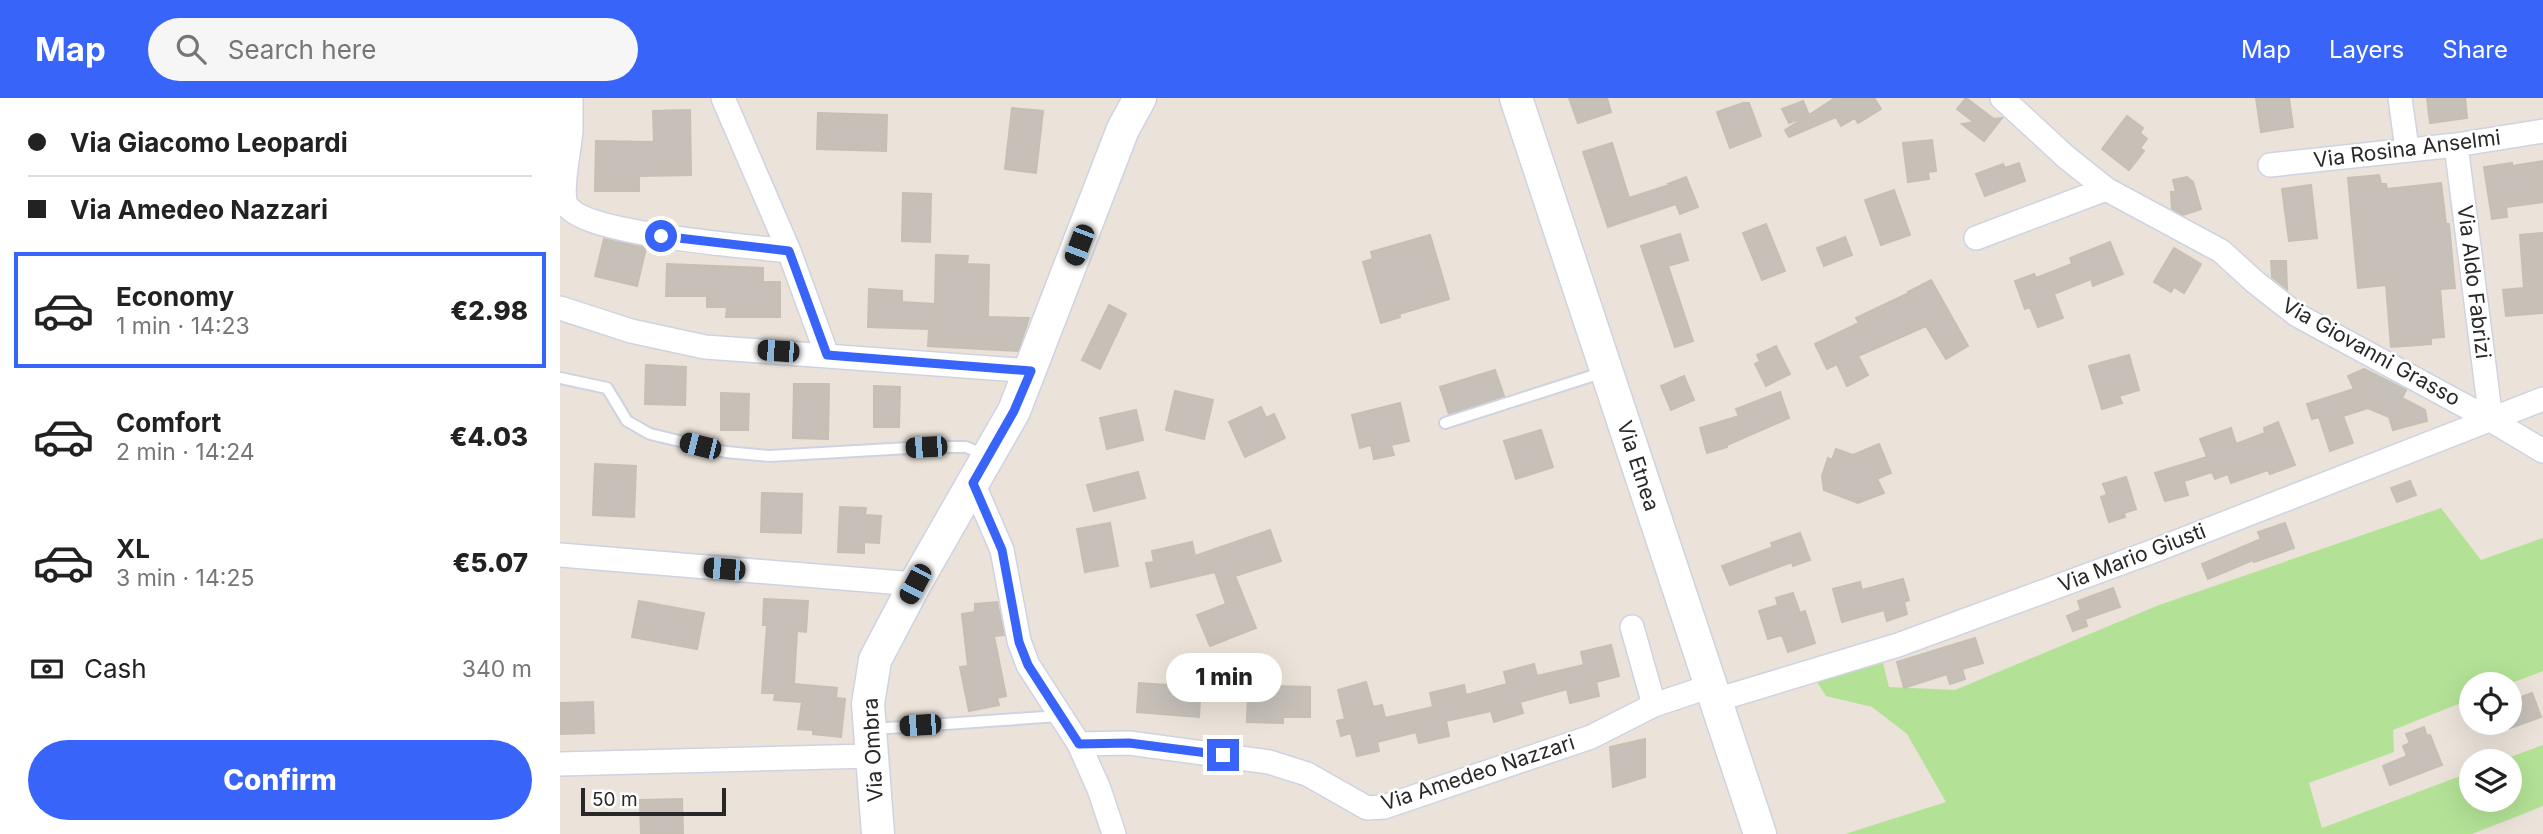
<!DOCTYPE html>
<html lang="en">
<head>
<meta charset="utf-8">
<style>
  :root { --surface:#fff; --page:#f6f6f6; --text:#222; --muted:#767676; --line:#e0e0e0; --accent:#3964f9 }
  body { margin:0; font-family:Inter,sans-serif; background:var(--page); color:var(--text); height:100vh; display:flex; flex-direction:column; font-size:26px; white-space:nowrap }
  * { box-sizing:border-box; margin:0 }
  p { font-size:23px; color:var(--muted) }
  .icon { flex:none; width:38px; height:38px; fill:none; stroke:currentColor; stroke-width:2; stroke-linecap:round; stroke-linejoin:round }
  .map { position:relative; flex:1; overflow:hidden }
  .drawer { display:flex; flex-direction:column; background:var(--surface); width:560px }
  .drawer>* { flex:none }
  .guide { display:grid; align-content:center; height:154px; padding:0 28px; background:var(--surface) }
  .tools { position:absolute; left:1899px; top:574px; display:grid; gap:14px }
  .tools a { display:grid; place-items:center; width:63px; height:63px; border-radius:50%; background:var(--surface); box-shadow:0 7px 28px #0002; font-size:35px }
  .scale { position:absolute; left:21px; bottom:18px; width:145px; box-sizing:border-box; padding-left:7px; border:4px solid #282828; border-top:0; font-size:19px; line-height:24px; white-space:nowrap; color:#282828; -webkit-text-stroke:5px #fff; paint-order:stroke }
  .end { position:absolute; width:32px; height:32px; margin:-16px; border:9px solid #3964f9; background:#fff; box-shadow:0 0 0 4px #fff }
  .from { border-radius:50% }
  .bubble { position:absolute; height:49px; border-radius:24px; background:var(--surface); box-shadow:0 7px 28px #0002; font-size:23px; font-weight:800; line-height:49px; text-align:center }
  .car { position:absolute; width:21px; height:42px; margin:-21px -10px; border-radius:9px; box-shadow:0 0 5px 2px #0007; background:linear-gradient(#222 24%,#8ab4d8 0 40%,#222 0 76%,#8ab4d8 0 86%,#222 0) }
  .guide b { display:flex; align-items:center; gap:24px; height:66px; font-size:26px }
  .guide b+b { border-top:2px solid var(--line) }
  .guide i { width:18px; height:18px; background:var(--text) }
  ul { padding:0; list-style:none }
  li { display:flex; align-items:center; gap:21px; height:116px; margin:0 14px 10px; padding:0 14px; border:4px solid transparent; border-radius:0px }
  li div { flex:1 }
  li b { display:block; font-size:26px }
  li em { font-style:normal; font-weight:800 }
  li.selected { border-color:var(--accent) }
  li>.icon { width:63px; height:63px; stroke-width:1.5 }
  .pay { display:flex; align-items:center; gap:18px; height:77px; padding:0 28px; font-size:26px }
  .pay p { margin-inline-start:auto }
  .button { display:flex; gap:14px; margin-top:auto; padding:14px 28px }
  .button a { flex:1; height:80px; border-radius:42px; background:var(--accent); color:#fff; font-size:28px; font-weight:800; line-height:80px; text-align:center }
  header { display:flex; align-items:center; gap:42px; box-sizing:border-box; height:98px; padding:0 35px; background:var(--accent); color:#fff }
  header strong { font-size:33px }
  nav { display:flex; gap:38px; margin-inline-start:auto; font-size:24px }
  .search { width:490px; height:63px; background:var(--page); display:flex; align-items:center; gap:18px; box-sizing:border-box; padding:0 24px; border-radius:38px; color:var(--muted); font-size:26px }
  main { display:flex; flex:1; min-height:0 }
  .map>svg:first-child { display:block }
  .green { fill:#b3e296 }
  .building { fill:#c6c0b9; stroke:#c6bfb4; stroke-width:2 }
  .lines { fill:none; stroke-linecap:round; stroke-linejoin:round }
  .lane-casing { stroke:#cfd3e1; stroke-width:14 }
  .street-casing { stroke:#cfd3e1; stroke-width:26 }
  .secondary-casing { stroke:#cfd3e1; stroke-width:35 }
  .lane { stroke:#fff; stroke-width:10 }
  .street { stroke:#fff; stroke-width:23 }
  .secondary { stroke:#fff; stroke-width:32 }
  .route { stroke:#3964f9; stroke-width:9 }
  .labels { text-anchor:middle; stroke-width:5; stroke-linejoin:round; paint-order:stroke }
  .street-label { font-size:21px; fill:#282828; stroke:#fff }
</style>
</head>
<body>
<header>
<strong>Map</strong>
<div class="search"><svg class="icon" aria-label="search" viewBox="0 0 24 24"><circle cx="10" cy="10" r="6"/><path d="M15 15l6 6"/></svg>Search here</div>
<nav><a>Map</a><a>Layers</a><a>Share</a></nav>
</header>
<main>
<section class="drawer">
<div class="guide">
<b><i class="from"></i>Via Giacomo Leopardi</b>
<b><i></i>Via Amedeo Nazzari</b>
</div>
<ul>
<li class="selected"><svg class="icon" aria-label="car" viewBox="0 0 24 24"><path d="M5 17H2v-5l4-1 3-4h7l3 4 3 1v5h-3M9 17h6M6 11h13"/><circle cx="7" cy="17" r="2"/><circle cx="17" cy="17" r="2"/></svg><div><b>Economy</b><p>1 min · 14:23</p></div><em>€2.98</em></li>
<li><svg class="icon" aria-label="car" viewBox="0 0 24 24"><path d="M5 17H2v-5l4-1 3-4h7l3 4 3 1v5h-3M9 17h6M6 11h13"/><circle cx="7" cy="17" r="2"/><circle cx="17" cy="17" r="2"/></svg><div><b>Comfort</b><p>2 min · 14:24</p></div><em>€4.03</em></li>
<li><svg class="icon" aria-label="car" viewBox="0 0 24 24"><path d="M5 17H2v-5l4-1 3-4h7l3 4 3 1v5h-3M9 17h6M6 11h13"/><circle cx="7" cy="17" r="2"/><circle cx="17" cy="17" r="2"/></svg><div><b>XL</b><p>3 min · 14:25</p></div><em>€5.07</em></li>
</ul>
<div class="pay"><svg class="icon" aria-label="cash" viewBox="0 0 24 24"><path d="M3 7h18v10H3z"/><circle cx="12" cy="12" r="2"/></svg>Cash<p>340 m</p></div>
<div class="button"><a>Confirm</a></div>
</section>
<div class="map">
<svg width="1983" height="736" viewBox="0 0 1983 736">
  <rect width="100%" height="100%" fill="#ebe3da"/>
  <path class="green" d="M1881 410 1921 462 1983 440V573L1949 586H1911V601L1833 632 1834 654 1749 685 1762 730 1911 674V702H1950V663H1940L1983 647V708L1912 736H1285L1386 704 1347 636 1312 609 1266 598 1257 584 1323 565 1329 589 1395 592 1599 507Z"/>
  <path class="building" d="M1009 0H1047L1051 14 1018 25Z
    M1275 0H1314L1321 11 1298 25 1295 20 1281 28 1276 19 1229 39 1225 32 1247 18 1229 25 1222 11 1243 3 1249 17Z
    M1406 0 1434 21 1442 20 1424 43 1402 26 1414 24 1397 11Z
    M1696 0H1729L1733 29 1701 34Z
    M1867 0H1905L1907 20 1870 25Z
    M1183 5H1189L1201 38 1170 50 1157 14Z
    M452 10 483 13 476 75 445 71Z
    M130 12 131 77 79 78V93H35L36 43 94 44 93 13Z
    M258 15 327 17 326 53 257 51Z
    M1567 18 1583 30 1580 35 1587 41 1580 50 1584 53 1569 72 1542 51Z
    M1372 42 1376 73 1368 74 1369 81 1348 84 1343 45Z
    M1052 45 1069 100 1109 87 1108 86 1126 79 1138 109 1120 116 1116 106 1048 129 1023 54Z
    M1983 63V104L1946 109 1947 119 1932 121 1924 69 1952 65V68Z
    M1459 65 1465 83 1425 98 1416 76 1443 66 1445 70Z
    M1819 77 1821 86H1826L1827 91 1881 85 1886 126H1889L1895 190 1880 191 1884 239 1871 240V246L1831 249 1826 187 1798 190 1788 80Z
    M1627 79 1633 84 1641 111 1623 117 1612 111 1611 94H1616L1613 82Z
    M1751 87 1757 140 1729 143 1722 91Z
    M1334 92 1350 137 1321 147 1305 102Z
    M343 95 371 96 370 144 342 143Z
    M1206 126 1225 173 1202 182 1183 135Z
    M1983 135V215L1946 218 1943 192 1964 190 1960 137Z
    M1120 136 1128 162 1108 168 1133 243 1115 249 1081 148Z
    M870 137 889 201 839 216 840 219 821 225 803 164 813 161 811 154Z
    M1285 139 1292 157 1264 168 1257 150Z
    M44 141 86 150 77 188 35 178Z
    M1550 144 1563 176 1533 188 1531 181 1494 196 1503 220 1478 229 1470 209 1465 211 1455 183 1474 176 1476 180 1512 166 1510 160Z
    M1614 150 1641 166 1624 195 1614 189 1611 194 1594 184Z
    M376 157 408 158 407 166 429 167 428 219 469 220 458 253 368 248 369 231 308 229 309 191 342 193V204L375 206Z
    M1711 163H1726L1727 191 1712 179Z
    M107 166 203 170V184H220V219H166L167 209H147V198H106Z
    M1371 182 1408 248 1386 261 1366 228 1298 258 1308 277 1287 288 1277 266 1267 271 1255 246 1299 225 1296 220 1349 195 1348 194Z
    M549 207 566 216 540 271 522 262Z
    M1216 248 1230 276 1206 288 1195 266 1200 263 1197 257Z
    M1569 257 1579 292 1559 298 1562 305 1542 311 1529 268Z
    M86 267 126 269 125 307 85 306Z
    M1804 271 1846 292 1842 300 1865 312 1867 323 1833 332 1829 319 1808 310 1783 318 1793 345 1770 353 1759 319 1752 321 1747 306 1794 291 1788 278Z
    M935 272 944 298 889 316 880 289Z
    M1124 278 1134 302 1111 312 1101 288Z
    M234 286H269L268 341 233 340Z
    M314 288 340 289 339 329H314Z
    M615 293 653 302 644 341 606 332Z
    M1220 294 1229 320 1167 347V349L1147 355 1140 330 1179 318 1176 311Z
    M161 295 189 296 188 332H161Z
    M840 305 849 343 831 347 834 357 814 361 811 347 800 350 792 317Z
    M701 309 706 320 714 316 725 340 685 359 669 324Z
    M576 312 583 342 547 351 540 320Z
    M1718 324 1735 367 1710 376 1708 372 1671 385 1668 376 1655 381 1652 374 1624 383 1628 397 1605 403 1595 375 1647 359 1640 341 1671 330 1676 346 1705 335 1704 330Z
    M981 332 993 369 956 381 944 343Z
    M1319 346 1331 375 1317 381 1324 395 1298 405 1264 392 1262 378 1268 360 1272 362 1276 351 1293 357Z
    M35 366 76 368 74 419 33 417Z
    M578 374 585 400 534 413 527 387Z
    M1566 379 1576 411 1564 415 1565 419 1549 424 1541 399 1547 397 1543 386Z
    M1850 383 1856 397 1837 404 1831 390Z
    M202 395 242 396 241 435 201 434Z
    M280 409 306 410 305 417 321 418 319 445 304 444V455L278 454Z
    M550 425 558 468 525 474 517 431Z
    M1725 425 1734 450 1694 464 1693 462 1648 481 1642 466 1701 441 1698 434Z
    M710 432 721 463 675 478 696 530 650 548 637 517 666 506 655 474 591 489 586 465 594 464 592 453 632 444 635 458Z
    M1240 435 1250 462 1233 468 1232 464 1170 487 1162 468 1213 449 1211 445Z
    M1343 481 1349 502 1344 504 1347 516 1327 523 1324 512 1282 524 1273 491 1300 484 1302 492Z
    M1553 490 1560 509 1525 521 1527 528 1513 533 1507 518 1521 512 1518 503Z
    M1233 495 1240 515 1245 513 1255 545 1228 554 1222 537 1208 541 1199 513 1218 507 1216 500Z
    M204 501 248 503 246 534 237 533 234 586 277 590 276 600 285 601 281 639 253 636V632L238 631 242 604 214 602 215 595H202L207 527H203Z
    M79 503 144 515 137 551 72 539Z
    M437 504 444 537 434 538 446 598 437 600 439 607 409 613 400 569 408 568 402 516 415 514V506Z
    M1415 540 1423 565 1402 571 1405 581 1390 586 1387 576 1344 590 1337 564Z
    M1051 547 1059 578 1036 584 1039 598 1010 605 1007 591 960 604 963 615 934 624 931 613 886 623 889 638 859 645 856 634 817 644 819 653 797 658 791 635 781 638 777 623 785 621 778 592 806 584 813 609 822 607 825 620 873 609 870 595 904 587 906 597 947 586 944 574 974 566 977 578 1024 567 1021 554Z
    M607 582 641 585 639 619 577 614 579 585 607 587Z
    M716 588 750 589V619H723V625L687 624 688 593 716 594Z
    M1972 595 1981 619 1950 630V603Z
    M33 604 34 635 0 636V605Z
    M1864 629 1867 638 1870 637 1882 667 1830 687 1823 668 1847 658 1843 648 1850 645 1846 636Z
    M1085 641V679L1053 689 1050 649Z
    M122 701 123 736H81L80 702Z"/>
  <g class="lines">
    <g class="lane-casing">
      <path id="lane" d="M0 280 47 290 67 323 90 336 166 354 209 358 366 349H406L425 357
        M885 325 1044 274
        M314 631 499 618"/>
    </g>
    <g class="street-casing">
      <path id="street" d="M11 0C11 11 11 22 11 32 10 52 0 90 6 106 22 137 191 148 229 153
        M163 0 229 153 267 257
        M1442 0 1506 59 1546 91 1661 153 1695 184 1737 217 1931 322 1983 353
        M1840 0 1847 51
        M1896 47 1931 322
        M1710 67 1896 47 1983 33
        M1416 140 1546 91
        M0 210 71 233 145 249 471 273
        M413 385 442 452 459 543 468 567 519 646 539 691 554 736
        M0 457 355 486
        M1072 529 1094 607
        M1156 602 1338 547 1591 454 1983 301
        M519 646 569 645 709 664 747 676 807 710 824 709 1031 639 1094 607 1151 588
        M0 666 311 658"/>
    </g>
    <g class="secondary-casing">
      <path id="secondary" d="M956 0 1200 736
        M318 736 308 606 315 562 355 486 454 313 563 31 580 0"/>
    </g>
    <use href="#lane" class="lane"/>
    <use href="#street" class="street"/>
    <use href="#secondary" class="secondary"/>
  </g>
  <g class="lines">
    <path class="route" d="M101 138 229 153 267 257 471 273 454 313 413 385 442 452 459 544 468 567 519 646 569 645 663 657"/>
  </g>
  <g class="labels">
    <g class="street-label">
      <text transform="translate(1847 51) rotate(-7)" y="7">Via Rosina Anselmi</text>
      <text transform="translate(1914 184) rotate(83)" y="7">Via Aldo Fabrizi</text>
      <text transform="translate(1811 254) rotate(29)" y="7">Via Giovanni Grasso</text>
      <text transform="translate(1078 368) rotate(72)" y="7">Via Etnea</text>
      <text transform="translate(1572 460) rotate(-21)" y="7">Via Mario Giusti</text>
      <text transform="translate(313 652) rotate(-93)" y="7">Via Ombra</text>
      <text transform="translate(918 675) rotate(-18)" y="7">Via Amedeo Nazzari</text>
    </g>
  </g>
</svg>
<div class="tools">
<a><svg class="icon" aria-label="locate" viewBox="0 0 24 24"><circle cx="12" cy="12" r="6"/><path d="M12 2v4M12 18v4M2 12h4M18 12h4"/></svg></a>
<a><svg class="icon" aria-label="layers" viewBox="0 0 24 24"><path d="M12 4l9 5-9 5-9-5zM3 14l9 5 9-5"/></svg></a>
</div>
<div class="scale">50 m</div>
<i class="end from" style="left:101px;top:138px"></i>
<i class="end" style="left:663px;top:657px"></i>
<div class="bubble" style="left:606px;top:555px;width:116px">1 min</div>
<i class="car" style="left:519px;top:147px;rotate:201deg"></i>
<i class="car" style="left:218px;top:253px;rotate:274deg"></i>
<i class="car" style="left:140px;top:348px;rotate:284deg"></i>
<i class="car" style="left:366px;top:349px;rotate:267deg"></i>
<i class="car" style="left:164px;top:471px;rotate:275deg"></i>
<i class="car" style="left:355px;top:486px;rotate:208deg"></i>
<i class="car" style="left:360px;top:627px;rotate:266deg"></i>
</div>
</main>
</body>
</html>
